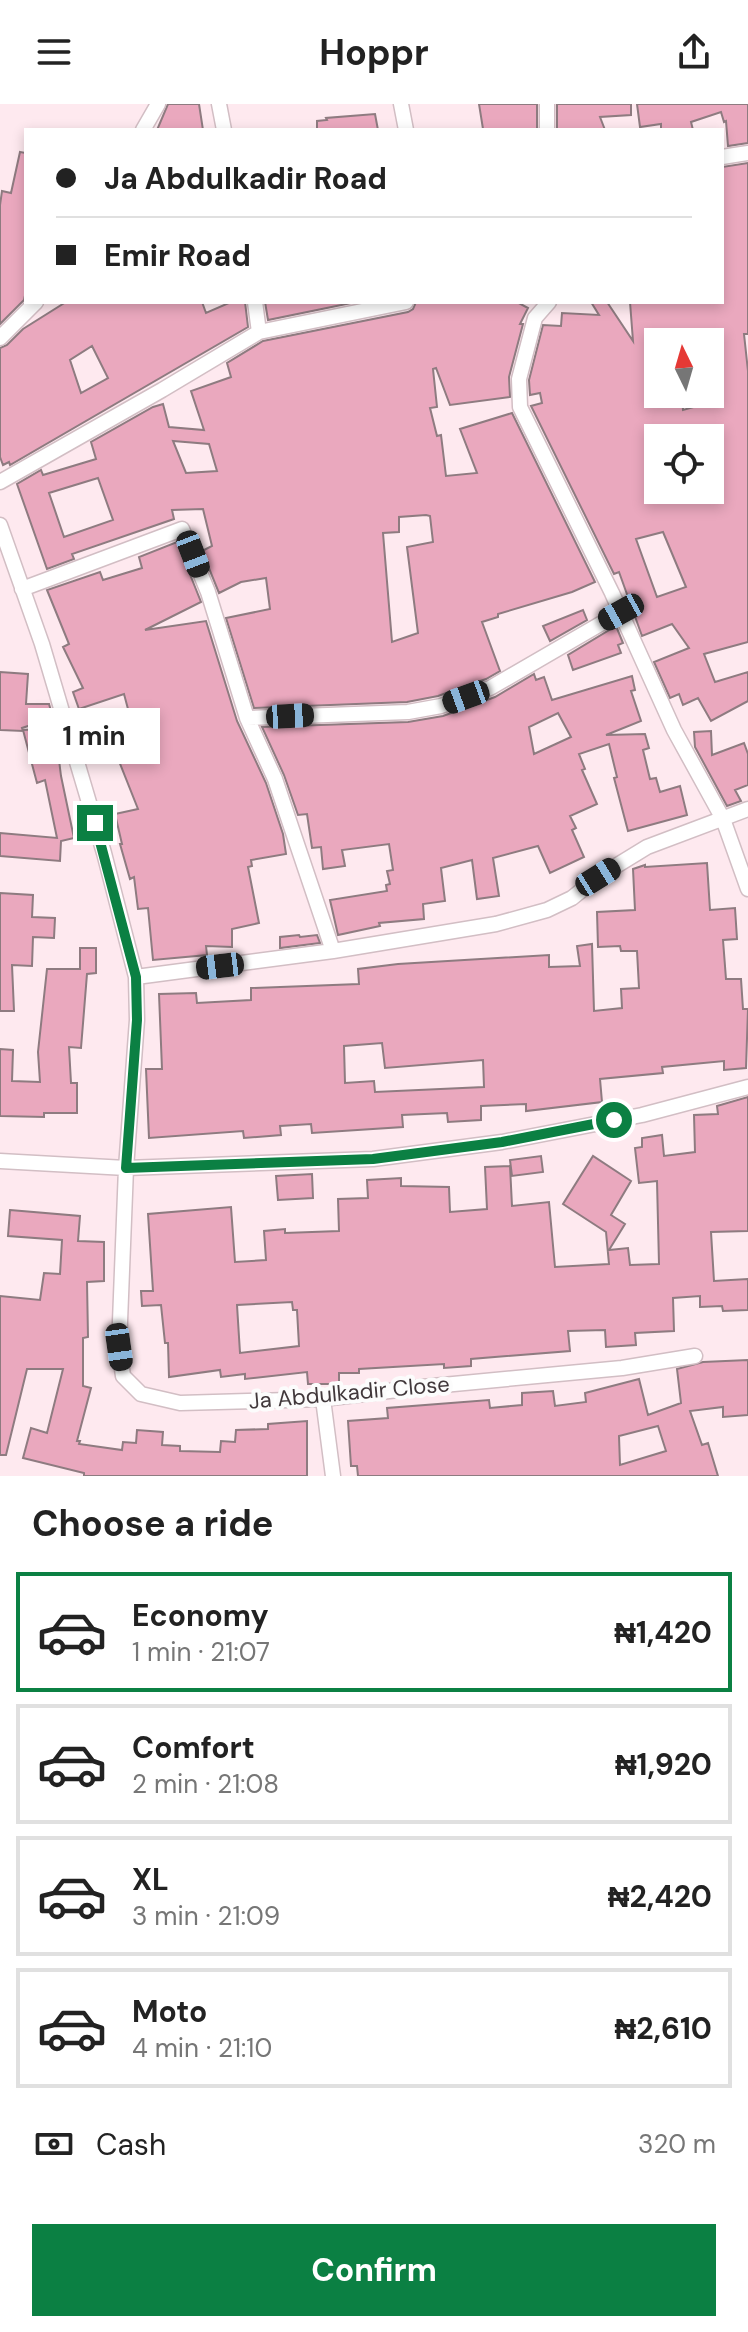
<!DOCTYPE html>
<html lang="en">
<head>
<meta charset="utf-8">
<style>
  :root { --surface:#fff; --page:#f6f6f6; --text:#222; --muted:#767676; --line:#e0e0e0; --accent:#0b8043 }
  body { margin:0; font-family:"DM Sans",sans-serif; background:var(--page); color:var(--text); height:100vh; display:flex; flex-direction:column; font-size:30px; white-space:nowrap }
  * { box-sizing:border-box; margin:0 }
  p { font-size:26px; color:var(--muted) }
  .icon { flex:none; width:44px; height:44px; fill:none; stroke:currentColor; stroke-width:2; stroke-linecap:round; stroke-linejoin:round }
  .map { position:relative; height:1372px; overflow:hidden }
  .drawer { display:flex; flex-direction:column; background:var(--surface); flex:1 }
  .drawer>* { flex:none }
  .banner { position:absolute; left:24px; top:24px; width:700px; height:176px; border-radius:0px; box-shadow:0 4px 12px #0003; display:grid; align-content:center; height:176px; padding:0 32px; background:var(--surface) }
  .needle { width:52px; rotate:355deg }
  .tools { position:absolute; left:644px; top:224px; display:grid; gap:16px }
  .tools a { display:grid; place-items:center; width:80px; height:80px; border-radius:0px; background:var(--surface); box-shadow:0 4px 12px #0003; font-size:40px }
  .end { position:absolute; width:36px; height:36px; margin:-18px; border:10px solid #0b8043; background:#fff; box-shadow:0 0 0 4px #fff }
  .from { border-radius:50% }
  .bubble { position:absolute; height:56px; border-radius:0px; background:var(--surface); box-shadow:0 4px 12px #0003; font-size:26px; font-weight:700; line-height:56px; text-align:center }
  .car { position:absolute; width:24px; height:48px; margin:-24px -12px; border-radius:10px; box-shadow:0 0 6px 2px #0007; background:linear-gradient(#222 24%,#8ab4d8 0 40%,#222 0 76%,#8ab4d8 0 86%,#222 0) }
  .banner b { display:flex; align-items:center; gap:28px; height:76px; font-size:30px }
  .banner b+b { border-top:2px solid var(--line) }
  .banner i { width:20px; height:20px; background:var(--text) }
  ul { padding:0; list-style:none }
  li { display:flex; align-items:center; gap:24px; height:120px; margin:0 16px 12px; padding:0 16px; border:4px solid var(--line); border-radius:0px }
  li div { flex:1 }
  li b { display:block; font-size:30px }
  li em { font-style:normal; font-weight:700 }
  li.active { border-color:var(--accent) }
  li>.icon { width:72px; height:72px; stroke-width:1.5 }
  h2 { padding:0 32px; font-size:36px; line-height:96px }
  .pay { display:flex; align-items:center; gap:20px; height:88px; padding:0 32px; font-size:30px }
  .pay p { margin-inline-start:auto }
  .cta { display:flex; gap:16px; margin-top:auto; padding:16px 32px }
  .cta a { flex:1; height:92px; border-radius:0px; background:var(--accent); color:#fff; font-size:32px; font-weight:700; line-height:92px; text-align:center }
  header { display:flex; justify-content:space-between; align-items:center; height:104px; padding:0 32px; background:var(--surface); font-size:36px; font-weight:700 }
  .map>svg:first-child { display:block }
  .building { fill:#eaa8be; stroke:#8e7b80; stroke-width:2; fill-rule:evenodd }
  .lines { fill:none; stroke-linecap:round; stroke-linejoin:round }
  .street-casing { stroke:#d2bec4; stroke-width:17 }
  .street { stroke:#fff; stroke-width:14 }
  .route { stroke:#0b8043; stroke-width:10 }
  .labels { text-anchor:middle; stroke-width:8; stroke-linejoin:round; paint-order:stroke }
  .street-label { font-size:22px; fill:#41383b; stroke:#fcfcfc }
</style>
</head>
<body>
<header><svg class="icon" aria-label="menu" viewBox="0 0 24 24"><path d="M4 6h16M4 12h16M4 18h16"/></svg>Hoppr<svg class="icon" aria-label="share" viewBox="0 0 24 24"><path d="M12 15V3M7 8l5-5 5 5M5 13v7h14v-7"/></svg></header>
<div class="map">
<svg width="748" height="1372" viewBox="0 0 748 1372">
  <rect width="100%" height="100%" fill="#fee9ef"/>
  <path class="building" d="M168 0H199L203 26H157Z
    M479 0H537V26L483 25Z
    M557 0H631V11L600 13 605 26H557Z
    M637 0H748V39L728 42 726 17 724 18 721 8 691 18 693 26H661V20L640 23Z
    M375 10 378 26H317V17L327 16 326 14Z
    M20 48 26 49V187L24 196 0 220V101L2 87 11 89Z
    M748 59V230H744L748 267V538L704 550 715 578 748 568V597L711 617 698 594 683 601 679 590 670 594 654 558 689 544 672 520 642 532 619 468 614 470 531 302 542 299 540 289 530 291 529 276 543 221 561 222 562 209 599 211 591 198H607L633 237 630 198H722V63ZM658 238H710V281L715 297 683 306 682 290H658ZM689 321 691 334H710V386H658V325ZM663 428 686 483 657 493 636 435Z
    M66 198H202L206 209 231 198H245L248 223 10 361 9 358 3 361 0 353V244L7 241 23 225ZM92 242 108 274 81 289 70 256Z
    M265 198H356L268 216Z
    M416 198H517L528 204 520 220H523L509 273 510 293 450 301 436 264 433 265 437 303 430 304 437 332 441 331 446 372 477 369 460 325 512 309 595 478 572 488 498 510V513L482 518 500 567 486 575 438 592 407 598 254 604 226 514 270 505 266 474 241 478 219 489 202 447 212 442 203 405 172 406 174 415 72 450 74 455 47 465 17 380 41 366 43 371 96 355 91 338 153 303 163 300 169 323 204 326 191 287 231 273 227 259 263 237 408 208 413 205ZM173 337 209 340 217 367 186 369ZM98 374 113 416 64 433 49 389ZM426 411 430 412 433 438 407 443 418 529 392 538 383 429 399 428V413Z
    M177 438 201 498 145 526 206 517 237 617 266 679 283 730 286 750 251 756 252 762 248 763 259 819 232 825V843L206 842 207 851 153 856 148 804 138 805 134 773 130 775 120 740H122L115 710 138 705 111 637 88 638V622L132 620 124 590 79 605 73 588 83 584 63 543 69 540 47 486 100 468 103 476 142 464 139 453Z
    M583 506 587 516 550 537 543 522Z
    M616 522 623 539 618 541 621 549 573 566 568 551Z
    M0 568 28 570 26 600H49L53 614 22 624 23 627 0 626Z
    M534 570 536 576 544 573 552 596 632 572 635 586 631 587 641 617 606 631 645 630 649 644 643 646 650 675 656 674 660 688 680 682 687 711 628 727 614 674 617 673 609 640 579 650 585 665 582 666 597 700 570 712 576 724 572 726 584 753 550 769 538 742 493 754 499 792 477 795 472 756 441 764 445 797 423 800 424 815 379 819 380 822 338 831 330 796 387 787 386 781 390 780 387 767 393 766 389 740 342 746 345 762 323 765 321 743 312 744 307 710 298 711 284 671 262 623 408 618 443 612 495 593ZM558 609 571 633 534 650 529 623Z
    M55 624 61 672 74 734 61 737 60 757 0 752V729L57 734 45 676 37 679 23 626Z
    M711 627 712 651 744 639 748 650V681L735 686 741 697 727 702 695 643 694 628Z
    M707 759 710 806 735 804 737 835 723 836 726 875H741L743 905H748L746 964 724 966V957L662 963 663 969 600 975 602 998 526 1007V1000L481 1002V1016L448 1018 447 1009 402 1011 403 1023 312 1029 311 1020 280 1022 281 1031 244 1034 243 1027 149 1034 146 965H162L159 890 196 889 197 899 251 896V884L359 880 358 865 398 860 549 851V863L580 862 577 842 592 840 594 907 622 904 621 885 639 884 637 847H621L620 842 598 843 597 808 635 806 633 765 645 761V763ZM382 939 385 964 483 956 484 983 375 988 374 977 345 979 344 942Z
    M0 789 33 791 32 813 55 814 54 834 33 833 32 862 12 861 14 907H0Z
    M299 831 300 833 317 831 320 839 280 844V833Z
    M80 844H96V869L87 870 81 944 69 943 71 979H77V1009H44V1013L0 1012V945L13 946 12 977 40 978 38 948 47 865H80Z
    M748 993V1127L711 1128 714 1177 748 1175V1206L723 1207 722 1202 700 1203V1192L673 1194 674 1227 635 1229 636 1241 606 1243 605 1226 568 1227 570 1247 471 1255V1262L444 1264V1260L359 1265V1269H339V1280H308L307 1268 245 1275V1270L221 1273 220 1266 169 1273 168 1239H165L161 1201 142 1202 141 1187H153L148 1110 231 1103 235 1158 266 1156 264 1127 285 1125V1129L339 1127 338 1095 368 1094 367 1076 401 1074V1082L449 1083 450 1108 487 1105 485 1063 510 1062 512 1102 549 1098 555 1163 609 1160 606 1128 563 1100 593 1052 631 1077 611 1111 625 1120 609 1146 628 1144 630 1161 659 1160 657 1077 639 1079 635 1044 642 1043V1034L662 1031 664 1052 695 1048 694 1011 718 1010 717 1002ZM292 1198 293 1206H297L299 1242 240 1249 237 1201Z
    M541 1052 543 1068 512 1072 510 1056Z
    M312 1070 313 1094 278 1096 276 1072Z
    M10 1106 80 1112 78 1137 104 1138V1177L87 1178 88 1233 83 1234V1282L91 1284 77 1337H80L79 1340 122 1346 123 1338 136 1339 137 1326 163 1328 162 1341 180 1342V1347L220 1348 221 1337 235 1338 236 1326 268 1325V1320L307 1317V1372H84V1369L23 1354 31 1324 47 1329 63 1265H27L6 1351H0V1192L40 1196 44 1169 60 1170 62 1136 8 1132Z
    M748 1256V1311L723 1313V1303L690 1307 702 1341 708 1339 718 1372H358L357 1362H351L348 1317 388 1314 387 1304 489 1296 490 1304 522 1301V1289L553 1287 555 1302 586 1298 585 1289 639 1275 648 1311 681 1299 677 1265 703 1258ZM658 1322 666 1347 620 1361 619 1332Z"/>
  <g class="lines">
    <g class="street-casing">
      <path id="street" d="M219 0 224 26
        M401 0 406 26
        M143 26 158 0
        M547 26V0
        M722 53 748 49
        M255 198 259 228
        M549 198 535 214 519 275 520 303 612 489 674 626 723 715 748 785
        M0 234 36 198
        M0 378 162 286 259 228 406 198
        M0 421 42 540 104 749 136 873 137 916 126 1064 119 1243 123 1272 141 1290 180 1299 323 1295 422 1283 622 1264 695 1252
        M22 485 182 425 208 488 247 614 275 675 333 847
        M247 614 408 608 441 602 490 584 621 508
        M136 873 333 847 496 820 547 806 572 794 598 773 647 743 748 705
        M0 1057 126 1064 373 1055 502 1038 642 1011 748 983
        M323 1295 333 1372"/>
    </g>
    <use href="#street" class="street"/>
  </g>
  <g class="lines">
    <path class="route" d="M95 719 136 873 137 916 126 1064 373 1055 502 1038 614 1016"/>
  </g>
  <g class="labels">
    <g class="street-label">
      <text transform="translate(349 1288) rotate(-5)" y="8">Ja Abdulkadir Close</text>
    </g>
  </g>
</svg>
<div class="tools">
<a><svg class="needle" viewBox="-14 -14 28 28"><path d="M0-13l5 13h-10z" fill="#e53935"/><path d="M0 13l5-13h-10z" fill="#767676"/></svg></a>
<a><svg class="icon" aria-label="locate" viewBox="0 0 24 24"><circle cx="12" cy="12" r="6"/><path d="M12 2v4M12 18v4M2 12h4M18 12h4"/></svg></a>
</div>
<i class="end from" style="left:614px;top:1016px"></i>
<i class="end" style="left:95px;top:719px"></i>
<div class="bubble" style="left:28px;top:604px;width:132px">1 min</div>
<i class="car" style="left:193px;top:450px;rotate:159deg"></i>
<i class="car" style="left:621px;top:508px;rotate:241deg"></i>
<i class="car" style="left:466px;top:593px;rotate:250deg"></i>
<i class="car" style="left:290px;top:612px;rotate:87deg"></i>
<i class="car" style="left:598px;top:773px;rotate:58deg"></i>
<i class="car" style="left:220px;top:862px;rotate:263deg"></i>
<i class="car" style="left:119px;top:1243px;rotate:172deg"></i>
<div class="banner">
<b><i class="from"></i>Ja Abdulkadir Road</b>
<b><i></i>Emir Road</b>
</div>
</div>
<section class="drawer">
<h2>Choose a ride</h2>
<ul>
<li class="active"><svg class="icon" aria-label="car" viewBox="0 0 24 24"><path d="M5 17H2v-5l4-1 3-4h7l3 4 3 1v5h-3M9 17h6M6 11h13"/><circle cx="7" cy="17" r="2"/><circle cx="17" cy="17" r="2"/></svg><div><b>Economy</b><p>1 min · 21:07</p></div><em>₦1,420</em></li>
<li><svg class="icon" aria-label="car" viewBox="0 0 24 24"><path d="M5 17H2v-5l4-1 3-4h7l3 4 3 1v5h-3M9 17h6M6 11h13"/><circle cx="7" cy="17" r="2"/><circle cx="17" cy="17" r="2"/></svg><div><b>Comfort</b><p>2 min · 21:08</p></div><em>₦1,920</em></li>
<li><svg class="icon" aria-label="car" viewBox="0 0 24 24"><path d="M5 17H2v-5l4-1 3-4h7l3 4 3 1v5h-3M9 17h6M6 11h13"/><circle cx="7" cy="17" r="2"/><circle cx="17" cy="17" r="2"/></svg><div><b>XL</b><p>3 min · 21:09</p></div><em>₦2,420</em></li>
<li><svg class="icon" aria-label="car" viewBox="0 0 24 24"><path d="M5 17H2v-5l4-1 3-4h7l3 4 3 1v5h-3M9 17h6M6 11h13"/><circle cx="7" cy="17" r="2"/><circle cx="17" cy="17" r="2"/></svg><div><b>Moto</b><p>4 min · 21:10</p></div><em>₦2,610</em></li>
</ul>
<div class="pay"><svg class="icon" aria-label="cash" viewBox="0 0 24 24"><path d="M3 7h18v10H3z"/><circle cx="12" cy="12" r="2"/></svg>Cash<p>320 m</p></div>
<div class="cta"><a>Confirm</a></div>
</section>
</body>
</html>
